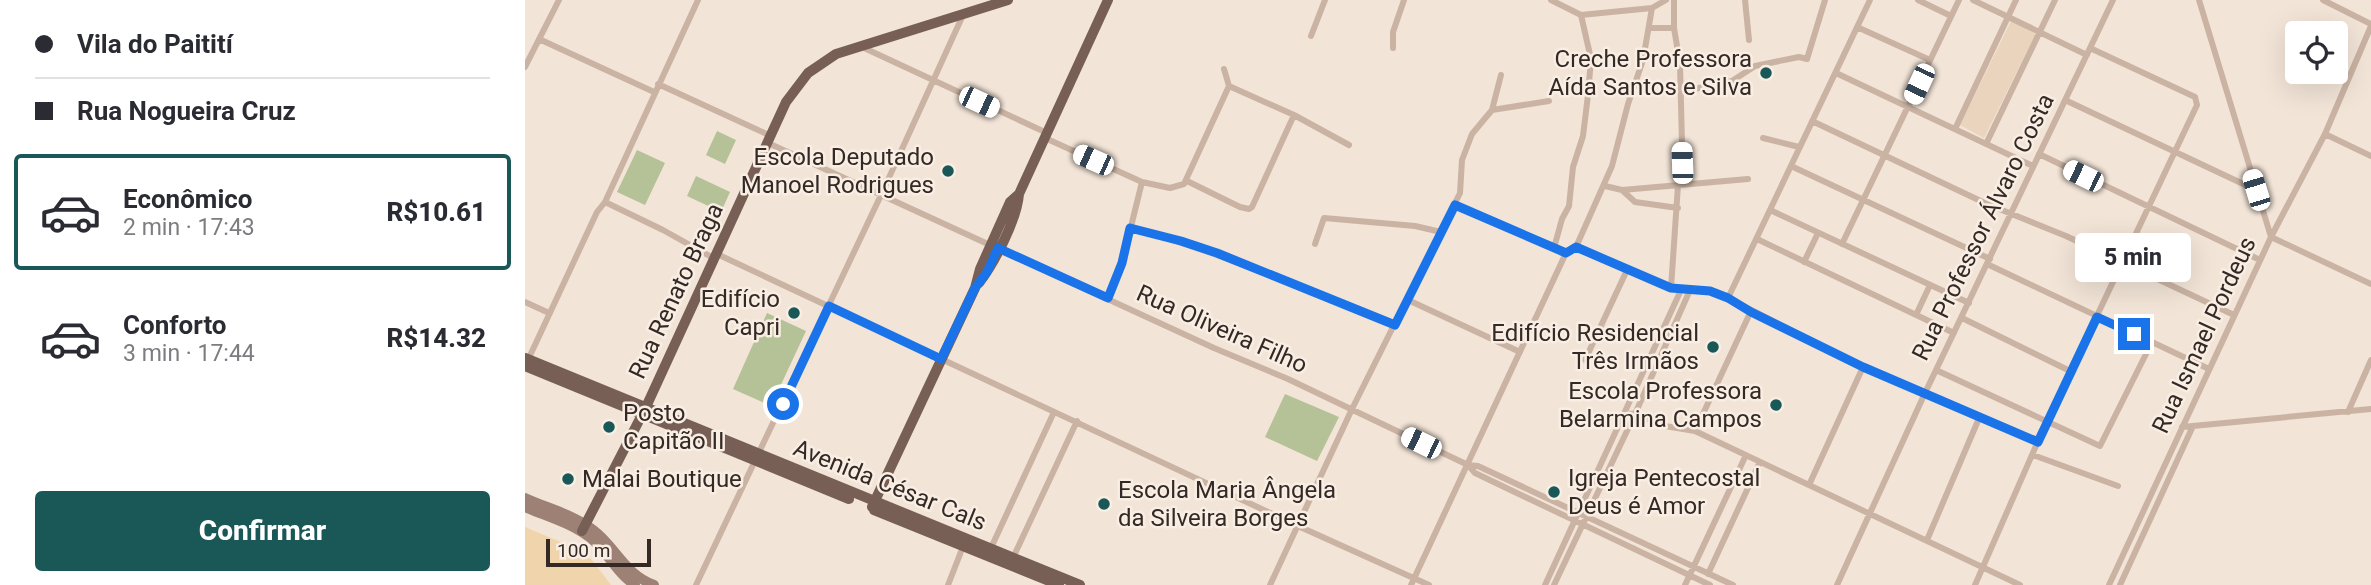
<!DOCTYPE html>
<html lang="pt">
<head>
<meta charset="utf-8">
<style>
  :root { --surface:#fff; --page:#f2f2f3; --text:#2b2b33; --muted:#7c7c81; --line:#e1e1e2; --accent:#1a5757 }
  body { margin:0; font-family:Roboto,sans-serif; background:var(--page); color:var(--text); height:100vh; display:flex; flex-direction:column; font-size:26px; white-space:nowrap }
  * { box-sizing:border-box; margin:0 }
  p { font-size:23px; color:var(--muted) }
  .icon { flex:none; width:38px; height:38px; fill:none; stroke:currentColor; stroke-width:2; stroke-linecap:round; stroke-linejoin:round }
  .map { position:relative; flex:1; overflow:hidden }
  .side { display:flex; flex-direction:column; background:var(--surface); width:525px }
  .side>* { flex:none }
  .top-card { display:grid; align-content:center; height:154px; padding:0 35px; background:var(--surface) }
  .tools { position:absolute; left:1760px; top:21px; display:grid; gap:14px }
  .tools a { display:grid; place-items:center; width:63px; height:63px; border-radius:7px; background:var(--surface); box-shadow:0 7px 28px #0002; font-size:35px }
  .scale { position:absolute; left:21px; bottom:18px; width:105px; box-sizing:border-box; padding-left:7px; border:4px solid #352925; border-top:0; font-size:19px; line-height:24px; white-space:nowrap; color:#352925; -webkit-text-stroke:5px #f9eee4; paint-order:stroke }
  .end { position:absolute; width:32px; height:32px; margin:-16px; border:9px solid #1a73e8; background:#fff; box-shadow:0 0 0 4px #fff }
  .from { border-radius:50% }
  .bubble { position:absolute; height:49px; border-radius:7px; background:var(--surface); box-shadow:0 7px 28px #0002; font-size:23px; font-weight:800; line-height:49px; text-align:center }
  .car { position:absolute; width:21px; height:42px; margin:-21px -10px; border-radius:9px; box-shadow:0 0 5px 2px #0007; background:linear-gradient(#fff 24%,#345 0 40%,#fff 0 76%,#345 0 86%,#fff 0) }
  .top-card b { display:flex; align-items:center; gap:24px; height:66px; font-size:26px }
  .top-card b+b { border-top:2px solid var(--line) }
  .top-card i { width:18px; height:18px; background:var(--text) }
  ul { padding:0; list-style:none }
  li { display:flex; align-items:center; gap:21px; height:116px; margin:0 14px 10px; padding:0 21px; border:4px solid transparent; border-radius:7px }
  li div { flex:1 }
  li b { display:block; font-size:26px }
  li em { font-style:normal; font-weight:800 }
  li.selected { border-color:var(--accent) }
  li>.icon { width:63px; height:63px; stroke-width:1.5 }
  .primary-button { display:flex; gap:14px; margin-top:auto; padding:14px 35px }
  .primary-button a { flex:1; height:80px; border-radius:7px; background:var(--accent); color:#fff; font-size:28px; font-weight:800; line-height:80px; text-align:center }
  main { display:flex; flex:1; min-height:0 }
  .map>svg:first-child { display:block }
  .green { fill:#b5c197 }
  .sand { fill:#efd4ac }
  .plaza { fill:#ead4be }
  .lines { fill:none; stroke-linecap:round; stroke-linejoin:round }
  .minor { stroke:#cab3a3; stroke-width:6 }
  .secondary { stroke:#9d8175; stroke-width:10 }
  .primary { stroke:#775f56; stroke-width:10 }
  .route { stroke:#1a73e8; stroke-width:9 }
  .poi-dot { fill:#1a5757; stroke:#f9eee4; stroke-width:2.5 }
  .labels { text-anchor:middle; stroke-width:5; stroke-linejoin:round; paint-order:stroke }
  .poi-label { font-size:24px; fill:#352925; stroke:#f9eee4; text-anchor:end }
  .street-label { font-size:24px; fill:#352925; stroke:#f9eee4 }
</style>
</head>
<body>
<main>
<section class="side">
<div class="top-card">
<b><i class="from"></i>Vila do Paitití</b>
<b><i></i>Rua Nogueira Cruz</b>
</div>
<ul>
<li class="selected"><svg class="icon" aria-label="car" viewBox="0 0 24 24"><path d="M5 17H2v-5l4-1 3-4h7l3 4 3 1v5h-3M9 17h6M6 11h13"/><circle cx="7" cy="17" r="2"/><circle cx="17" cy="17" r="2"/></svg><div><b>Econômico</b><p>2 min · 17:43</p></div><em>R$10.61</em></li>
<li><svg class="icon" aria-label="car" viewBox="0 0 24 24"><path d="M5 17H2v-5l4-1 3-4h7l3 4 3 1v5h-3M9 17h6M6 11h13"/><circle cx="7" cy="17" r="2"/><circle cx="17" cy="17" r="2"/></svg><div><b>Conforto</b><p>3 min · 17:44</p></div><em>R$14.32</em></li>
</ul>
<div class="primary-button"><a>Confirmar</a></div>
</section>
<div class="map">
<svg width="1846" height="585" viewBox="0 0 1846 585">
  <rect width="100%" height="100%" fill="#f2e4d7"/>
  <path class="green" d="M192 131 211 140 200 164 181 155Z
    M112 150 140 163 120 205 92 192Z
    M171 176 205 192 196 212 162 196Z
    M242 313 281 331 246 406 208 389Z
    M760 394 814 417 792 461 740 437Z"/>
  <path class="sand" d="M0 527 45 546 67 560 86 585H0Z"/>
  <path class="plaza" d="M1486 21 1509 33 1510 35 1459 138 1435 125Z"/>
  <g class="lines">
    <path class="minor" d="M1026 0 1056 15 1127 8 1141 0
      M1149 0V28L1155 64 1158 184
      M1220 0 1224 40
      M1393 0 1426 16
      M1448 0 1562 55
      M1674 0 1746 237 1846 284
      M1798 0 1846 24
      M1332 27 1405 60
      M1124 28H1149
      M786 36 800 0
      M14 39 129 92
      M337 47 522 133
      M868 48V32L879 0
      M0 67 34 0
      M1311 73 1508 166
      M133 84 246 136
      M704 86 769 115 824 145
      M1155 92 1207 81 1230 66 1274 57 1282 59 1300 0
      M1540 100 1731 190
      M967 110 1024 101
      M1287 121 1462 204 1541 236 1709 315
      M1430 129 1491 0
      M1800 134 1846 156
      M520 138 617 182 645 188 659 184 704 86 699 69
      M1238 138 1274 147
      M243 143 689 348 763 379 943 465 950 473 1185 585
      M1461 144 1530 0
      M1514 154 1735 260
      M1266 166 1465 259
      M662 181 715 207 724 209 727 207 769 115
      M1080 186 1097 190 1110 202 1153 208
      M1097 190 1223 179
      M80 202 138 230 190 259
      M930 205 1041 253
      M1245 210 1444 303
      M605 228C697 251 781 292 870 325
      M1232 239 1429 333
      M790 244 799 218 890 226 916 232
      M1317 244 1434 0
      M1051 247 1146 288 1185 291 1203 298 1338 367 1513 442
      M1029 248 1037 219 1044 206 1048 167 1058 136 1063 95 1066 59 1056 15
      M1041 253 1051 247 1087 166 1103 104 1118 60 1127 8
      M192 254 773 526 904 585
      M1279 262 1293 233
      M1462 264 1684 369
      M1146 288 1153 185
      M583 298 597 263 617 182
      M1203 298 1345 0
      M883 300 995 352
      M0 302 24 313
      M1391 315 1405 285
      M1437 318 1545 371
      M1060 360 1102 270
      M2 362 72 212 80 202 173 0
      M1411 370 1575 446 1627 342
      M1823 412 1846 360
      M1100 413 1110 414 1140 426 1170 431 1495 585
      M1657 427 1846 409
      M1170 431 1226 311
      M1508 455 1593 486
      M943 465 953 466 1208 585
      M1284 485 1338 367
      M1402 540 1455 416
      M465 550 529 412
      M487 560 552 421
      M1183 574 1235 462
      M171 585 357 193 438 15
      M423 585 439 544
      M745 585 827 409 935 193 937 160 947 134 967 110 976 75
      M886 585 1041 253
      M1020 585 1156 290
      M1029 585 1110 414 1165 290
      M1160 585 1221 455
      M1312 585 1400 393 1588 0
      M1450 585 1521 423 1672 105 1670 97 1565 48
      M1584 585 1746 237 1800 134 1846 26
      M1595 585 1668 426"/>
    <path class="secondary" d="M0 498C24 509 54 516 73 534 93 552 102 575 129 585
      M0 507C23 517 50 524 69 541 84 555 93 574 110 585"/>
    <path class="primary" d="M454 283C470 262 492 219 494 194L583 0
      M0 358 555 585
      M0 366 324 499
      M347 507 450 288 455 269 485 202 494 194
      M349 510 534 585
      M57 531 121 407 261 102 283 73 311 54 483 0"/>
  </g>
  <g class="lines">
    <path class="route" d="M258 404 304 306 416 359 450 288 462 272 473 248 583 298 597 263 605 228 656 241 692 253 870 325 930 205 1041 253 1051 247 1146 288 1185 291 1203 298 1226 312 1338 367 1513 442 1572 317 1609 334"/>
  </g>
  <g class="poi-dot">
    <circle cx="1241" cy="73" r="7"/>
    <circle cx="423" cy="171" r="7"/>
    <circle cx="269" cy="313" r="7"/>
    <circle cx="1188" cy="347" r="7"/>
    <circle cx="1251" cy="405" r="7"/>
    <circle cx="84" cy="427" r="7"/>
    <circle cx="43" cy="479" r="7"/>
    <circle cx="1029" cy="492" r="7"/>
    <circle cx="579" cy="504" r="7"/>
  </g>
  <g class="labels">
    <g class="poi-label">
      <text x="1227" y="67">Creche Professora<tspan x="1227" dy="28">Aída Santos e Silva</tspan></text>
      <text x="409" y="165">Escola Deputado<tspan x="409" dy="28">Manoel Rodrigues</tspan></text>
      <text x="255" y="307">Edifício<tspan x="255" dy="28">Capri</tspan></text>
      <text x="1174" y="341">Edifício Residencial<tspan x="1174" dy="28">Três Irmãos</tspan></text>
      <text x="1237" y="399">Escola Professora<tspan x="1237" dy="28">Belarmina Campos</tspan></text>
      <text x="98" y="421" text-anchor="start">Posto<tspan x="98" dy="28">Capitão II</tspan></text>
      <text x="1043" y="486" text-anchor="start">Igreja Pentecostal<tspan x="1043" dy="28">Deus é Amor</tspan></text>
      <text x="57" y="487" text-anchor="start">Malai Boutique</text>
      <text x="593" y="498" text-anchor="start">Escola Maria Ângela<tspan x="593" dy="28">da Silveira Borges</tspan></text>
    </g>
    <g class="street-label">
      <text transform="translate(1458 227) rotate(-64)" y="8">Rua Professor Álvaro Costa</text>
      <text transform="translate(151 291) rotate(-65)" y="8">Rua Renato Braga</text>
      <text transform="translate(697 329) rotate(24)" y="8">Rua Oliveira Filho</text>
      <text transform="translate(1679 335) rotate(-65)" y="8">Rua Ismael Pordeus</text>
      <text transform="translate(365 485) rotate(22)" y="8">Avenida César Cals</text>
    </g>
  </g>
</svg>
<div class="tools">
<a><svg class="icon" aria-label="locate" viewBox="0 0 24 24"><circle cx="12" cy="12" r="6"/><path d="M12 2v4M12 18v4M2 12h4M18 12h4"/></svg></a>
</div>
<div class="scale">100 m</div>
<i class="end from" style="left:258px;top:404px"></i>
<i class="end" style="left:1609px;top:334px"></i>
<div class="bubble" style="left:1550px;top:233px;width:116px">5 min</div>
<i class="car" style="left:1394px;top:84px;rotate:205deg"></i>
<i class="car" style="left:454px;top:102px;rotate:115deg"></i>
<i class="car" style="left:568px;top:160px;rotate:294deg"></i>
<i class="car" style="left:1157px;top:163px;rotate:358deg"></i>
<i class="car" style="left:1558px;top:176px;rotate:296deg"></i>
<i class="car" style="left:1731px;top:190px;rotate:343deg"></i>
<i class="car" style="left:896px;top:443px;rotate:296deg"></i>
</div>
</main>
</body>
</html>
